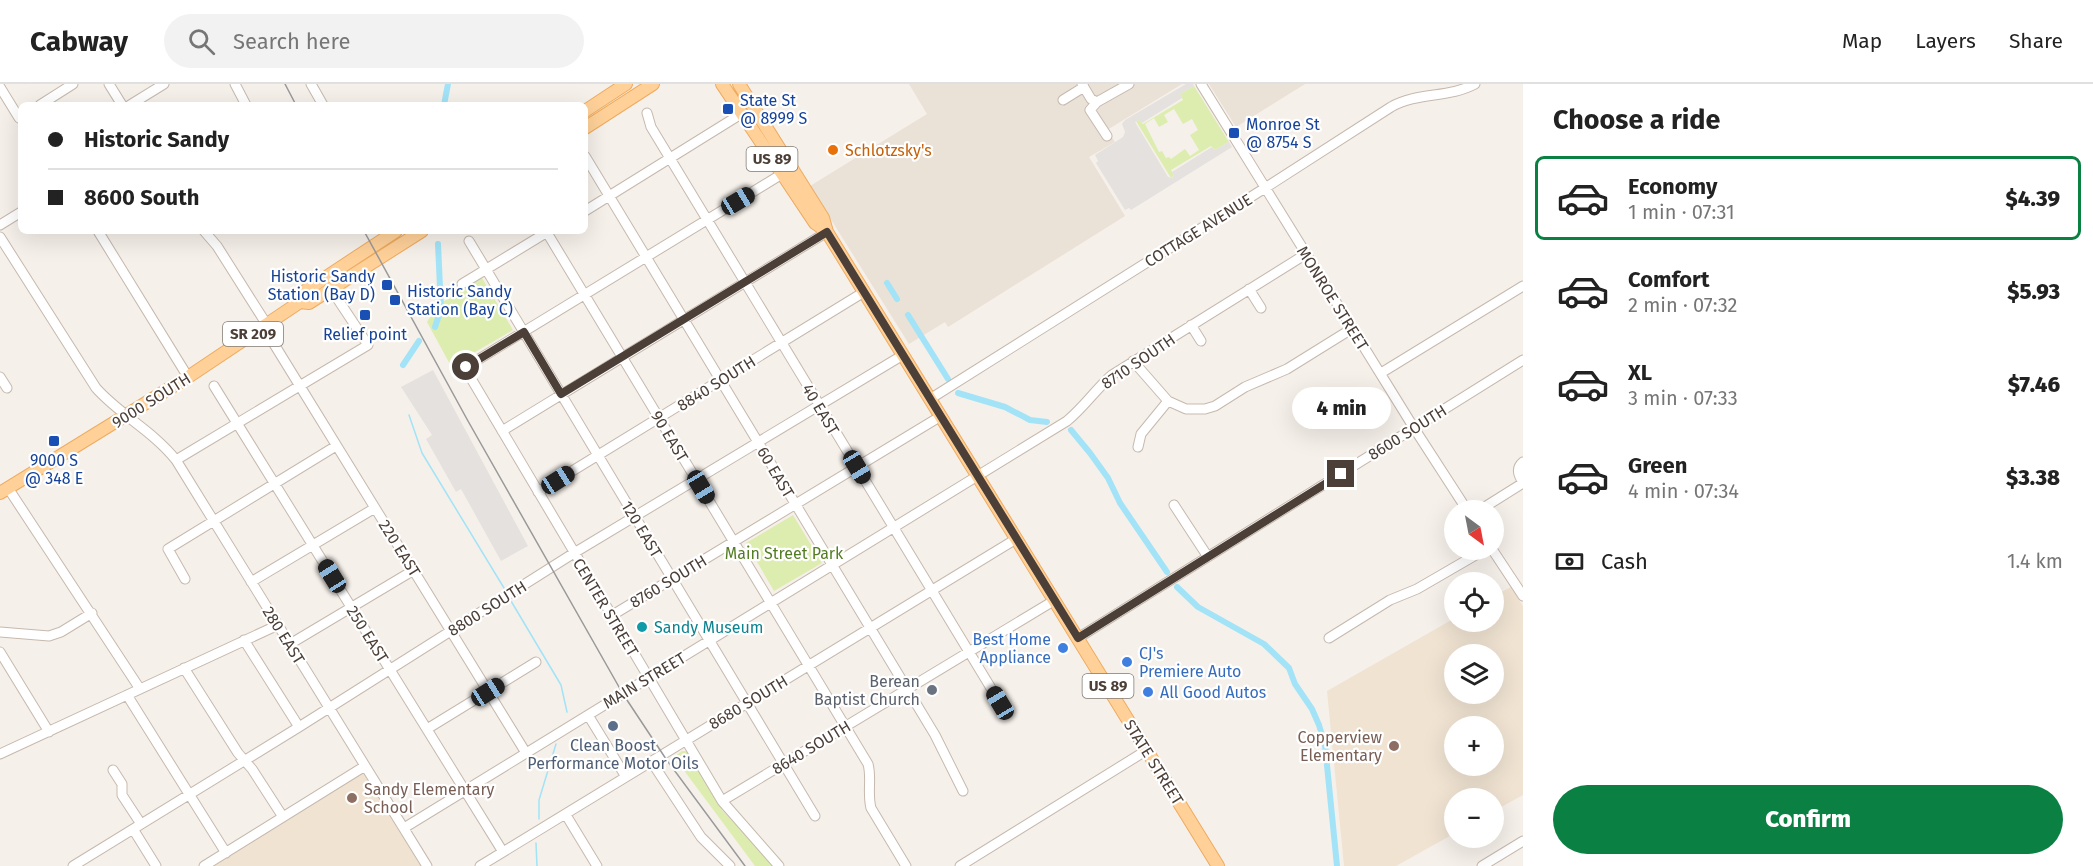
<!DOCTYPE html>
<html lang="en">
<head>
<meta charset="utf-8">
<style>
  :root { --surface:#fff; --page:#f2f2f2; --text:#222; --muted:#767676; --line:#e0e0e0; --accent:#0b8043 }
  body { margin:0; font-family:"Fira Sans",sans-serif; background:var(--page); color:var(--text); height:100vh; display:flex; flex-direction:column; font-size:22px; white-space:nowrap }
  * { box-sizing:border-box; margin:0 }
  p { font-size:20px; color:var(--muted) }
  .icon { flex:none; width:33px; height:33px; fill:none; stroke:currentColor; stroke-width:2; stroke-linecap:round; stroke-linejoin:round }
  .map { position:relative; flex:1; overflow:hidden }
  .side { display:flex; flex-direction:column; background:var(--surface); width:570px }
  .side>* { flex:none }
  .top-card { position:absolute; left:18px; top:18px; width:570px; height:132px; border-radius:9px; box-shadow:0 6px 24px #0002; display:grid; align-content:center; height:132px; padding:0 30px; background:var(--surface) }
  .needle { width:39px; rotate:148deg }
  .fabs { position:absolute; left:1444px; top:416px; display:grid; gap:12px }
  .fabs a { display:grid; place-items:center; width:60px; height:60px; border-radius:50%; background:var(--surface); box-shadow:0 6px 24px #0002; font-size:30px }
  .end { position:absolute; width:27px; height:27px; margin:-14px; border:8px solid #4b3f37; background:#fff; box-shadow:0 0 0 3px #fff }
  .from { border-radius:50% }
  .bubble { position:absolute; height:42px; border-radius:21px; background:var(--surface); box-shadow:0 6px 24px #0002; font-size:20px; font-weight:800; line-height:42px; text-align:center }
  .car { position:absolute; width:18px; height:36px; margin:-18px -9px; border-radius:8px; box-shadow:0 0 4px 2px #0007; background:linear-gradient(#222 24%,#8ab4d8 0 40%,#222 0 76%,#8ab4d8 0 86%,#222 0) }
  .top-card b { display:flex; align-items:center; gap:21px; height:57px; font-size:22px }
  .top-card b+b { border-top:2px solid var(--line) }
  .top-card i { width:15px; height:15px; background:var(--text) }
  ul { padding:0; list-style:none }
  li { display:flex; align-items:center; gap:18px; height:84px; margin:0 12px 9px; padding:0 18px; border:3px solid transparent; border-radius:9px }
  li div { flex:1 }
  li b { display:block; font-size:22px }
  li em { font-style:normal; font-weight:800 }
  li.current { border-color:var(--accent) }
  li>.icon { width:54px; height:54px; stroke-width:1.5 }
  h2 { padding:0 30px; font-size:27px; line-height:72px }
  .pay { display:flex; align-items:center; gap:15px; height:66px; padding:0 30px; font-size:22px }
  .pay p { margin-inline-start:auto }
  .button { display:flex; gap:12px; margin-top:auto; padding:12px 30px }
  .button a { flex:1; height:69px; border-radius:36px; background:var(--accent); color:#fff; font-size:24px; font-weight:800; line-height:69px; text-align:center }
  header { display:flex; align-items:center; gap:36px; box-sizing:border-box; height:84px; padding:0 30px; background:var(--surface); border-bottom:2px solid var(--line) }
  header strong { font-size:28px }
  nav { display:flex; gap:33px; margin-inline-start:auto; font-size:21px }
  .search { width:420px; height:54px; background:var(--page); display:flex; align-items:center; gap:15px; box-sizing:border-box; padding:0 21px; border-radius:33px; color:var(--muted); font-size:22px }
  main { display:flex; flex:1; min-height:0 }
  .map>svg:first-child { display:block }
  .residential { fill:#eae1d7 }
  .education { fill:#f0e3d2; fill-rule:evenodd }
  .green { fill:#dcedaf; fill-rule:evenodd }
  .parking { fill:#e4e1de }
  .lines { fill:none; stroke-linecap:round; stroke-linejoin:round }
  .stream { stroke:#a2e3f7; stroke-width:1.5 }
  .canal { stroke:#a2e3f7; stroke-width:6 }
  .minor-casing { stroke:#c6b9ae; stroke-width:11 }
  .major-casing { stroke:#eeab5f; stroke-width:14 }
  .minor { stroke:#fff; stroke-width:9 }
  .major { stroke:#ffd199; stroke-width:12 }
  .tram { stroke:#999; stroke-width:1.5 }
  .route { stroke:#4b3f37; stroke-width:8 }
  .transit-dot { fill:#1a4fb4; stroke:#fff; stroke-width:2 }
  .food-dot { fill:#e8710a; stroke:#fff; stroke-width:2 }
  .culture-dot { fill:#0f9aa8; stroke:#fff; stroke-width:2 }
  .shop-dot { fill:#3f7fe0; stroke:#fff; stroke-width:2 }
  .worship-dot { fill:#6b7280; stroke:#fff; stroke-width:2 }
  .service-dot { fill:#5c6f8a; stroke:#fff; stroke-width:2 }
  .education-dot { fill:#8d6e63; stroke:#fff; stroke-width:2 }
  .labels { text-anchor:middle; stroke-width:4.5; stroke-linejoin:round; paint-order:stroke }
  .shield { fill:#fff; stroke:#817973; stroke-width:1.5 }
  .shield-label { font-size:15px; font-weight:bold; fill:#4b3f37 }
  .transit-label { font-size:16px; fill:#164399; stroke:#fff; text-anchor:start }
  .food-label { font-size:16px; fill:#c56008; stroke:#fff; text-anchor:start }
  .street-label { font-size:16px; fill:#4b3f37; stroke:#fff }
  .park-label { font-size:16px; fill:#547d23; stroke:#fff }
  .culture-label { font-size:16px; fill:#0d838f; stroke:#fff; text-anchor:start }
  .shop-label { font-size:16px; fill:#366cbe; stroke:#fff; text-anchor:start }
  .worship-label { font-size:16px; fill:#5b616d; stroke:#fff; text-anchor:end }
  .education-label { font-size:16px; fill:#785e54; stroke:#fff; text-anchor:end }
  .service-label { font-size:16px; fill:#4e5e75; stroke:#fff }
</style>
</head>
<body>
<header>
<strong>Cabway</strong>
<div class="search"><svg class="icon" aria-label="search" viewBox="0 0 24 24"><circle cx="10" cy="10" r="6"/><path d="M15 15l6 6"/></svg>Search here</div>
<nav><a>Map</a><a>Layers</a><a>Share</a></nav>
</header>
<main>
<div class="map">
<svg width="1523" height="782" viewBox="0 0 1523 782">
  <rect width="100%" height="100%" fill="#f6f0ea"/>
  <path class="residential" d="M909 0H1182L1107 46 1115 58 1089 73 1125 132 948 243 945 238 909 260 810 102 927 30Z
    M1209 0H1305L1236 43Z"/>
  <path class="education" d="M1511 503 1523 522V711L1494 727V714H1455V749L1396 782H1344L1327 607 1455 534V537H1494V512ZM1455 570H1494V609H1455ZM1455 642H1494V681H1455Z
    M366 684 424 782H213Z"/>
  <path class="green" d="M1194 2 1229 58 1215 66 1211 62 1171 86 1174 91 1171 94 1136 37 1139 36 1143 40 1183 16 1180 10ZM1174 25 1183 40 1192 35 1198 46 1190 51 1199 66 1190 72 1185 65 1171 75 1169 73 1166 74 1162 67 1159 68 1145 40 1154 34 1159 43 1168 38 1164 31Z
    M482 194 513 246 451 282 427 238 436 222Z
    M793 431 822 479 774 507 746 459Z
    M682 667H687L722 726 774 782H755L674 673Z"/>
  <path class="parking" d="M1186 0H1193L1194 2 1180 10 1182 14 1142 39 1139 36 1135 38 1168 93 1172 94 1174 91 1172 88 1212 63 1215 66 1229 58 1232 63 1131 126 1129 124 1125 126 1096 79 1098 77 1095 71 1123 53 1125 48 1122 40 1125 36Z
    M433 286 528 462 501 477 461 405 456 408 426 355 432 351 401 303Z"/>
  <g class="lines">
    <path class="stream" d="M409 331 422 369 504 504
      M511 517 561 601 567 628
      M539 735V716L556 660
      M536 759 537 782"/>
    <path class="canal" d="M444 21 448 0
      M887 199 897 215
      M908 231 948 295
      M435 243 441 225 438 160
      M403 281 419 257
      M958 309 1005 323 1030 336 1047 338
      M1071 346 1090 369 1108 394 1120 419 1167 488
      M1177 503 1198 523 1264 560 1289 584 1295 600 1312 625 1319 641 1325 661 1337 782"/>
    <g class="minor-casing">
      <path id="minor" d="M109 0 122 21
        M235 0 246 21
        M311 0 323 21
        M1082 0 1091 15 1097 18 1090 26 1107 52
        M1201 0 1414 344 1467 426
        M0 3 19 34 21 33
        M1063 16 1084 3
        M1097 18 1129 0
        M40 21 73 0
        M130 21 164 0
        M647 29 651 43 1000 619
        M585 72 935 651 963 707
        M585 127 741 30
        M0 141 21 128
        M98 147 188 293
        M204 147 217 162 267 241
        M546 147 868 680C872 694 867 709 871 724L906 782
        M0 153 96 304C120 331 153 347 176 376L427 782
        M469 157 815 732
        M462 200 549 147
        M1249 205 1261 224
        M1191 241 1201 257
        M274 260 526 669
        M1133 277 1168 317 1186 325H1205L1215 322 1245 303 1287 285 1353 244
        M1381 289 1523 202
        M0 293 7 304
        M214 302 503 768
        M930 315 1265 104 1391 23C1417 8 1449 14 1475 0
        M502 347 827 148
        M1138 363 1141 350 1168 317
        M176 376 368 261 331 205
        M1523 378C1516 384 1518 391 1523 398
        M8 404 140 605
        M538 408 864 208
        M1174 421 1208 473
        M1480 426 1523 399
        M1492 465 1523 512
        M185 495 168 465 336 362
        M251 498 375 424
        M611 532 941 332
        M0 548 49 552 61 548 92 529
        M1078 554 1523 276
        M1329 554 1390 516 1417 505 1486 465
        M244 556 299 643
        M290 560 414 486
        M0 568 49 648
        M184 584 238 669 252 685 283 733
        M127 611 226 769
        M588 631 626 693
        M427 645 536 578
        M0 670 278 541
        M651 677 701 753 730 782
        M113 686 122 700V711L141 740
        M722 717 1055 516
        M566 731 597 782
        M404 744 1067 337C1084 323 1096 305 1112 291L1306 170
        M133 745 156 782
        M73 782 299 643 574 469 903 271
        M204 782 365 682
        M480 782 1016 455
        M779 782 722 717 469 291 466 283 782 90
        M960 782 1147 666
        M1482 782 1523 757"/>
    </g>
    <g class="major-casing">
      <path id="major" d="M722 0 815 139 825 146
        M739 0 823 134 827 148 1218 782
        M585 27 626 0
        M585 44 653 0
        M300 218 302 209 396 147
        M0 409 188 293 300 218 309 219 422 147"/>
    </g>
    <use href="#minor" class="minor"/>
    <use href="#major" class="major"/>
    <path class="tram" d="M285 0 296 21
      M364 147 468 337 623 610 666 675 745 782"/>
  </g>
  <g class="lines">
    <path class="route" d="M466 283 524 248 561 310 827 148 1078 554 1341 390"/>
  </g>
  <g class="transit-dot">
    <rect x="722" y="19" width="12" height="12" rx="3"/>
    <rect x="1228" y="43" width="12" height="12" rx="3"/>
    <rect x="381" y="195" width="12" height="12" rx="3"/>
    <rect x="389" y="210" width="12" height="12" rx="3"/>
    <rect x="359" y="225" width="12" height="12" rx="3"/>
    <rect x="48" y="351" width="12" height="12" rx="3"/>
  </g>
  <circle class="food-dot" cx="833" cy="66" r="6"/>
  <circle class="culture-dot" cx="642" cy="543" r="6"/>
  <g class="shop-dot">
    <circle cx="1063" cy="564" r="6"/>
    <circle cx="1127" cy="578" r="6"/>
    <circle cx="1148" cy="608" r="6"/>
  </g>
  <circle class="worship-dot" cx="932" cy="606" r="6"/>
  <circle class="service-dot" cx="613" cy="642" r="6"/>
  <g class="education-dot">
    <circle cx="1394" cy="662" r="6"/>
    <circle cx="352" cy="714" r="6"/>
  </g>
  <g class="labels">
    <g class="shield">
      <rect x="746.5" y="63" width="51" height="24" rx="4.5"/>
      <rect x="223" y="238" width="60" height="24" rx="4.5"/>
      <rect x="1082.5" y="590" width="51" height="24" rx="4.5"/>
    </g>
    <g class="shield-label">
      <text x="772" y="80">US 89</text>
      <text x="253" y="255">SR 209</text>
      <text x="1108" y="607">US 89</text>
    </g>
    <g class="transit-label">
      <text x="740" y="22">State St<tspan x="740" dy="18">@ 8999 S</tspan></text>
      <text x="1246" y="46">Monroe St<tspan x="1246" dy="18">@ 8754 S</tspan></text>
      <text x="375" y="198" text-anchor="end">Historic Sandy<tspan x="375" dy="18">Station (Bay D)</tspan></text>
      <text x="407" y="213">Historic Sandy<tspan x="407" dy="18">Station (Bay C)</tspan></text>
      <text x="365" y="256" text-anchor="middle">Relief point</text>
      <text x="54" y="382" text-anchor="middle">9000 S<tspan x="54" dy="18">@ 348 E</tspan></text>
    </g>
    <g class="food-label">
      <text x="845" y="72">Schlotzsky's</text>
    </g>
    <g class="street-label">
      <text transform="translate(1198 146) rotate(-32)" y="6">COTTAGE AVENUE</text>
      <text transform="translate(1333 214) rotate(58)" y="6">MONROE STREET</text>
      <text transform="translate(1138 277) rotate(-34)" y="6">8710 SOUTH</text>
      <text transform="translate(716 299) rotate(-32)" y="6">8840 SOUTH</text>
      <text transform="translate(151 316) rotate(-32)" y="6">9000 SOUTH</text>
      <text transform="translate(821 325) rotate(59)" y="6">40 EAST</text>
      <text transform="translate(1407 348) rotate(-32)" y="6">8600 SOUTH</text>
      <text transform="translate(670 352) rotate(59)" y="6">90 EAST</text>
      <text transform="translate(776 388) rotate(59)" y="6">60 EAST</text>
      <text transform="translate(642 445) rotate(59)" y="6">120 EAST</text>
      <text transform="translate(400 464) rotate(58)" y="6">220 EAST</text>
      <text transform="translate(668 497) rotate(-31)" y="6">8760 SOUTH</text>
      <text transform="translate(606 523) rotate(59)" y="6">CENTER STREET</text>
      <text transform="translate(487 524) rotate(-32)" y="6">8800 SOUTH</text>
      <text transform="translate(368 550) rotate(58)" y="6">250 EAST</text>
      <text transform="translate(284 551) rotate(58)" y="6">280 EAST</text>
      <text transform="translate(644 596) rotate(-31)" y="6">MAIN STREET</text>
      <text transform="translate(748 618) rotate(-31)" y="6">8680 SOUTH</text>
      <text transform="translate(811 663) rotate(-31)" y="6">8640 SOUTH</text>
      <text transform="translate(1154 678) rotate(58)" y="6">STATE STREET</text>
    </g>
    <g class="park-label">
      <text x="784" y="475">Main Street Park</text>
    </g>
    <g class="culture-label">
      <text x="654" y="549">Sandy Museum</text>
    </g>
    <g class="shop-label">
      <text x="1051" y="561" text-anchor="end">Best Home<tspan x="1051" dy="18">Appliance</tspan></text>
      <text x="1139" y="575">CJ's<tspan x="1139" dy="18">Premiere Auto</tspan></text>
      <text x="1160" y="614">All Good Autos</text>
    </g>
    <g class="worship-label">
      <text x="920" y="603">Berean<tspan x="920" dy="18">Baptist Church</tspan></text>
    </g>
    <g class="education-label">
      <text x="1382" y="659">Copperview<tspan x="1382" dy="18">Elementary</tspan></text>
      <text x="364" y="711" text-anchor="start">Sandy Elementary<tspan x="364" dy="18">School</tspan></text>
    </g>
    <g class="service-label">
      <text x="613" y="667">Clean Boost<tspan x="613" dy="18">Performance Motor Oils</tspan></text>
    </g>
  </g>
</svg>
<div class="fabs">
<a><svg class="needle" viewBox="-14 -14 28 28"><path d="M0-13l5 13h-10z" fill="#e53935"/><path d="M0 13l5-13h-10z" fill="#767676"/></svg></a>
<a><svg class="icon" aria-label="locate" viewBox="0 0 24 24"><circle cx="12" cy="12" r="6"/><path d="M12 2v4M12 18v4M2 12h4M18 12h4"/></svg></a>
<a><svg class="icon" aria-label="layers" viewBox="0 0 24 24"><path d="M12 4l9 5-9 5-9-5zM3 14l9 5 9-5"/></svg></a>
<a>+</a>
<a>−</a>
</div>
<i class="end from" style="left:466px;top:283px"></i>
<i class="end" style="left:1341px;top:390px"></i>
<div class="bubble" style="left:1292px;top:303px;width:99px">4 min</div>
<i class="car" style="left:738px;top:117px;rotate:59deg"></i>
<i class="car" style="left:857px;top:383px;rotate:149deg"></i>
<i class="car" style="left:558px;top:396px;rotate:58deg"></i>
<i class="car" style="left:701px;top:403px;rotate:149deg"></i>
<i class="car" style="left:332px;top:492px;rotate:328deg"></i>
<i class="car" style="left:488px;top:608px;rotate:58deg"></i>
<i class="car" style="left:1000px;top:619px;rotate:329deg"></i>
<div class="top-card">
<b><i class="from"></i>Historic Sandy</b>
<b><i></i>8600 South</b>
</div>
</div>
<section class="side">
<h2>Choose a ride</h2>
<ul>
<li class="current"><svg class="icon" aria-label="car" viewBox="0 0 24 24"><path d="M5 17H2v-5l4-1 3-4h7l3 4 3 1v5h-3M9 17h6M6 11h13"/><circle cx="7" cy="17" r="2"/><circle cx="17" cy="17" r="2"/></svg><div><b>Economy</b><p>1 min · 07:31</p></div><em>$4.39</em></li>
<li><svg class="icon" aria-label="car" viewBox="0 0 24 24"><path d="M5 17H2v-5l4-1 3-4h7l3 4 3 1v5h-3M9 17h6M6 11h13"/><circle cx="7" cy="17" r="2"/><circle cx="17" cy="17" r="2"/></svg><div><b>Comfort</b><p>2 min · 07:32</p></div><em>$5.93</em></li>
<li><svg class="icon" aria-label="car" viewBox="0 0 24 24"><path d="M5 17H2v-5l4-1 3-4h7l3 4 3 1v5h-3M9 17h6M6 11h13"/><circle cx="7" cy="17" r="2"/><circle cx="17" cy="17" r="2"/></svg><div><b>XL</b><p>3 min · 07:33</p></div><em>$7.46</em></li>
<li><svg class="icon" aria-label="car" viewBox="0 0 24 24"><path d="M5 17H2v-5l4-1 3-4h7l3 4 3 1v5h-3M9 17h6M6 11h13"/><circle cx="7" cy="17" r="2"/><circle cx="17" cy="17" r="2"/></svg><div><b>Green</b><p>4 min · 07:34</p></div><em>$3.38</em></li>
</ul>
<div class="pay"><svg class="icon" aria-label="cash" viewBox="0 0 24 24"><path d="M3 7h18v10H3z"/><circle cx="12" cy="12" r="2"/></svg>Cash<p>1.4 km</p></div>
<div class="button"><a>Confirm</a></div>
</section>
</main>
</body>
</html>
